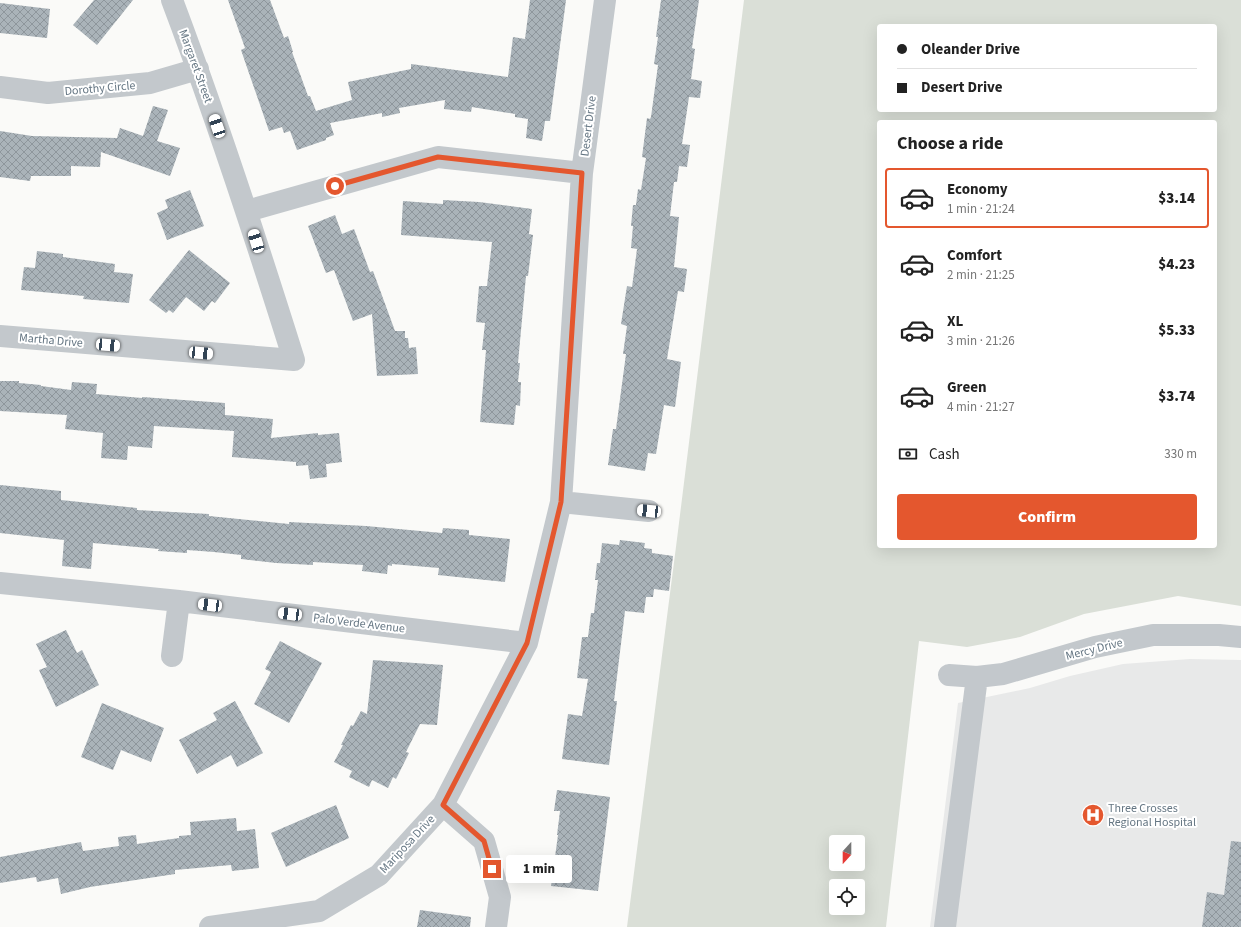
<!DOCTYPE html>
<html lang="en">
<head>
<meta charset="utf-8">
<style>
  :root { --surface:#fff; --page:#f2f2f2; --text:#222; --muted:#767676; --line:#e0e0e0; --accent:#e4572e }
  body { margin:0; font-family:"Source Sans 3",sans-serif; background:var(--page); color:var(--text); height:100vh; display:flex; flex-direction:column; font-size:15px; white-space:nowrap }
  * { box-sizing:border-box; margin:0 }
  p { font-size:13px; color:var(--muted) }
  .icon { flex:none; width:22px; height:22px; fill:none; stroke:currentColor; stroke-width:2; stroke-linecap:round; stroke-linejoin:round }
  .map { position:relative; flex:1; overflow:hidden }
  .drawer { position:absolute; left:877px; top:120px; width:340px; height:428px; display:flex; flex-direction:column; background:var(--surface); border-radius:4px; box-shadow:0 4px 16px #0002 }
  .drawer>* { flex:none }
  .hud { position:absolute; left:877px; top:24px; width:340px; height:88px; border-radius:4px; box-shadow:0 4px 16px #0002; display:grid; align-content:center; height:88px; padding:0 20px; background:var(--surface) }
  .needle { width:26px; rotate:201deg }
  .tools { position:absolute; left:829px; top:835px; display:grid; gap:8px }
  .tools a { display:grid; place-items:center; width:36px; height:36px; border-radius:4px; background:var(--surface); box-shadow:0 4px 16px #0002; font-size:20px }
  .end { position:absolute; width:18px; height:18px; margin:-9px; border:5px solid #e4572e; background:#fff; box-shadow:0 0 0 2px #fff }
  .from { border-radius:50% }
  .bubble { position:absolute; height:28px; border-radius:4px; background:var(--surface); box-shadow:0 4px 16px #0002; font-size:13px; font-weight:800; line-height:28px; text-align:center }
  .car { position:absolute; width:12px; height:24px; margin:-12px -6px; border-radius:5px; box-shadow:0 0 3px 1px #0007; background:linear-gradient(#fff 24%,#345 0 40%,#fff 0 76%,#345 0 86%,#fff 0) }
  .hud b { display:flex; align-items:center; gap:14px; height:38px; font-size:15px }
  .hud b+b { border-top:1px solid var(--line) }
  .hud i { width:10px; height:10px; background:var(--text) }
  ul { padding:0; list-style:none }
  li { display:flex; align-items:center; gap:12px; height:60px; margin:0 8px 6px; padding:0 12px; border:2px solid transparent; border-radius:4px }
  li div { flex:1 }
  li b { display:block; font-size:15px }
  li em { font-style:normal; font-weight:800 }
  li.selected { border-color:var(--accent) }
  li>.icon { width:36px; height:36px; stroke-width:1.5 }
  h2 { padding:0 20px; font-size:18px; line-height:48px }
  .pay { display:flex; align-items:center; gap:10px; height:44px; padding:0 20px; font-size:15px }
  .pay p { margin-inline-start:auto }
  .cta { display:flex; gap:8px; margin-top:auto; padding:8px 20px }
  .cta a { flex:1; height:46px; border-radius:4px; background:var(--accent); color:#fff; font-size:16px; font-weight:800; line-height:46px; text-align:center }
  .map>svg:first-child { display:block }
  .built { fill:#e8e9e9 }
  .grass { fill:#dadfd7; fill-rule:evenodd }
  .building { fill:url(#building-cross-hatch) }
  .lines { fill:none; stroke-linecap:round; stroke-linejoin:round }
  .minor { stroke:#c3c8cc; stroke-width:22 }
  .route { stroke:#e4572e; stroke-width:5 }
  .labels { text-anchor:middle; stroke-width:4; stroke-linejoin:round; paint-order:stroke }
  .street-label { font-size:12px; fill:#657683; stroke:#fff }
  .poi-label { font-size:12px; fill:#657683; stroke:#fff; text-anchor:start }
</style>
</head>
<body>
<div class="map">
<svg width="1241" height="927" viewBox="0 0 1241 927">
  <defs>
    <pattern id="building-cross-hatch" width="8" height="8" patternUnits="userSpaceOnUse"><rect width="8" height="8" fill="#aab3b9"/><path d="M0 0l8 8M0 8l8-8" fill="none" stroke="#8e969c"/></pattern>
  </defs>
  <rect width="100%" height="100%" fill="#fafaf8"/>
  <path class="built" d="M1190 659 1241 660V927H930L958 703 1030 688 1070 676 1123 664Z"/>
  <path class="grass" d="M744 0H1241V606L1178 596 1084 614 1020 637 967 647 919 641 886 927H627L677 539ZM879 26H1215V110H879ZM879 122H1215V546H879ZM836 842H858V864H836ZM836 886H858V908H836Z"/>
  <path class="building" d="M94 0H133L97 45 73 25Z
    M228 0H270L284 38 288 36 293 52H292L308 96H310L316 111 352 100 348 82 411 69V64L508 77 513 37 525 39 530 0H566L550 121H545L542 141 526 138 528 119 515 117V114L472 107 471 112 444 109 445 100 399 108 400 113 382 117V113L330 123 334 135 326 138V140L297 150 290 131 284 133 282 127 269 131 241 50 245 48Z
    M661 0H699L692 48 695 49 691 79 702 81 700 98 689 97 682 144 690 145 687 167 679 166 677 182H674L670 216 679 217 674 267 687 269 684 292 678 291 667 359 681 362 675 407 664 405 656 454 648 453 645 471 608 465 613 429H616L626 354H623L627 326 621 324 627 286 632 287 637 249 631 248 633 226H631L633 205H636L638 189 641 190 646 158 642 157 647 118 650 119 651 117 658 65 654 64 658 37H656Z
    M0 3 50 9 47 38 0 33Z
    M153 106 168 110 157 141 180 148 170 176 101 152 100 167 71 166V176H31L30 181 0 177V131L32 136 117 138 120 128 143 136Z
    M190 190 204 226 167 240 157 213 168 208 165 200Z
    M443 200 479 202 532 209 529 234 533 235 528 276H526L518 363H520L518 382H521L520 406 516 405 514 425 480 422 486 350H482L485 323 476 322 479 286H487L492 242 401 235 403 201 443 204Z
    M335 215 342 234 354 229 370 272 373 271 395 331H405V338H408L409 348 416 347 418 374 377 376 372 314 353 321 334 270 326 273 308 226Z
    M189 250 230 283 215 303 212 301 204 311 186 297 173 313 169 310 166 313 149 300Z
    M37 251 63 254V257L115 264 114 272 133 274 129 303 83 299 84 296 21 290 24 267 35 268Z
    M0 381H19V383L41 385V386L71 390 72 382 97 384 96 394 142 398V397L225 403V415L273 419 271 438 318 433V435L339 433 342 462 326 464 327 477 310 479 308 465 296 466V462L232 457 234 431 154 426 152 448 128 446 127 460 101 458 103 433 65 429 67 415 0 411Z
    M0 485 61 491V500L137 508V510L209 514V516L289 524V522L366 526 442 533 443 528 469 530V535L510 539 505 582 438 575 439 568 392 564V566L388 565 387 574 362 571 363 565 313 562V565L276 563 241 559V555L214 552 187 550V553L158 551 159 549 93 543 91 569 62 566 64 540 0 533Z
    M620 540 645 543 644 548 652 549V553L673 556 669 591 654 589 653 597H646L644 613 625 611 614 701H617L609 765 562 759 568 714 582 716 588 679 577 678 582 637H588L591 613H594L598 580H595L597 563H600L602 543 619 545Z
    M66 630 77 653 82 650 99 685 56 707 39 670 47 667 36 644Z
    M280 641 322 663 289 723 254 704 271 672 265 669Z
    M373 660 443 665 437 725 420 724 406 752 409 753 396 779 393 777 388 788 372 780 369 787 349 777 352 771 334 762 343 745H341L351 725 353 726 361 711 367 714Z
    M235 701 263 753 237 767 231 755 197 774 179 740 217 720 213 713Z
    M102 703 164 728 151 762 121 750 113 770 81 757Z
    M557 790 610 797 598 891 551 886 558 835H557L560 811H554Z
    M336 805 349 838 286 867 271 833Z
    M236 818 237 831 255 829 259 868 232 871 231 865 175 870V874L90 887 61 894 58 878 37 882 36 877 0 883V857L81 842 83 851 119 846 118 837 136 835 137 844 179 838V836L191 835 190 822Z
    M1231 841 1241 842V927H1202L1207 892 1224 895Z
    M420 910 471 917 470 927H417Z"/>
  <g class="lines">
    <path class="minor" d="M0 87 48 93 150 83 198 69
      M247 211 438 157 582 173
      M0 336 294 360C256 239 217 119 172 0
      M561 502 649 511
      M0 583 179 601 527 643
      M172 656 179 601
      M949 675 977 677 1003 674 1095 647 1153 635H1219L1241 637
      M210 927 319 911 379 875 443 805
      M496 927 500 897 484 841 443 805 527 643 561 502 582 173 605 0
      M945 927 977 677"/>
  </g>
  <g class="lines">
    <path class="route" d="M335 186 438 157 582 173 561 502 527 643 443 805 484 841 492 869"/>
  </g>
  <defs>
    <g id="hospital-disc" transform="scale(1.15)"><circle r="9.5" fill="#e4572e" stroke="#fff"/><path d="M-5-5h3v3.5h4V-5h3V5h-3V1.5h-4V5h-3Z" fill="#fff"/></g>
  </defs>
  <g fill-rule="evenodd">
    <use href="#hospital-disc" x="1093" y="815"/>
  </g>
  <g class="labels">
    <g class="street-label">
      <text transform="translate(196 66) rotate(70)" y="4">Margaret Street</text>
      <text transform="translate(100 88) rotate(-5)" y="4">Dorothy Circle</text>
      <text transform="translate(588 126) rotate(-83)" y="4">Desert Drive</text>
      <text transform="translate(51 340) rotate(5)" y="4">Martha Drive</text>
      <text transform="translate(359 623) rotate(7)" y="4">Palo Verde Avenue</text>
      <text transform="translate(1094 649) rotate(-14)" y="4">Mercy Drive</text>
      <text transform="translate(407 844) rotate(-47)" y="4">Mariposa Drive</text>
    </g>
    <g class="poi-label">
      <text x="1108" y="812">Three Crosses<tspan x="1108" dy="14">Regional Hospital</tspan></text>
    </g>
  </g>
</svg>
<div class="tools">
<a><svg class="needle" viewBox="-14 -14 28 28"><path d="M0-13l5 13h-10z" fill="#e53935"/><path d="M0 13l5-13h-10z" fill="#767676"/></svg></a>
<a><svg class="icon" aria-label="locate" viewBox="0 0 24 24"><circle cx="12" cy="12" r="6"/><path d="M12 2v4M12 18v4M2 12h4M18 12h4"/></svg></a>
</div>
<i class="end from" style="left:335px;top:186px"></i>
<i class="end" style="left:492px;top:869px"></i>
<div class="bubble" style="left:506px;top:855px;width:66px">1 min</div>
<i class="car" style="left:217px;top:126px;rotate:341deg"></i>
<i class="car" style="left:256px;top:241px;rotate:343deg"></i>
<i class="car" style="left:108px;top:345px;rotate:95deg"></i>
<i class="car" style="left:201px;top:353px;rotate:95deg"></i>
<i class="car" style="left:649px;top:511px;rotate:276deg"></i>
<i class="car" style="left:210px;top:605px;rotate:277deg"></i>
<i class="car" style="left:290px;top:614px;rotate:277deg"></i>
<div class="hud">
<b><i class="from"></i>Oleander Drive</b>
<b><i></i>Desert Drive</b>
</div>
<section class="drawer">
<h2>Choose a ride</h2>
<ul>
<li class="selected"><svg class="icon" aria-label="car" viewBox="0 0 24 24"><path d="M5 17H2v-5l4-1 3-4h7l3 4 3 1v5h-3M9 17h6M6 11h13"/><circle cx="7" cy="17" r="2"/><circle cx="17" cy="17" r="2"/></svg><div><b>Economy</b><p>1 min · 21:24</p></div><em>$3.14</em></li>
<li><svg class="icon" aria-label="car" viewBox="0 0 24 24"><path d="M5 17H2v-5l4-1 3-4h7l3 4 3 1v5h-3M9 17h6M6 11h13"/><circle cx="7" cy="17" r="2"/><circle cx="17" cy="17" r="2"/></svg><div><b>Comfort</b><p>2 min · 21:25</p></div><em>$4.23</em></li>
<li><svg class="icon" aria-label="car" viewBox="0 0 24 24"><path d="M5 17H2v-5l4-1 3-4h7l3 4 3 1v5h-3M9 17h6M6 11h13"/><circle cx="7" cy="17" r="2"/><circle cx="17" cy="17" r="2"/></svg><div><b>XL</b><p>3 min · 21:26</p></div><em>$5.33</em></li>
<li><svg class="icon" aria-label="car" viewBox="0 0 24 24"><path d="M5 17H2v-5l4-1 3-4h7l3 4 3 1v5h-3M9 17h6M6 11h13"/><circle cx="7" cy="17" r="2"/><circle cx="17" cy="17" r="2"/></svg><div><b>Green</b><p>4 min · 21:27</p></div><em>$3.74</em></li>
</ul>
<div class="pay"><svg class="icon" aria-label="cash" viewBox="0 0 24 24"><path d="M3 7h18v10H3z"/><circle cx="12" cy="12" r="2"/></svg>Cash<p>330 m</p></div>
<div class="cta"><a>Confirm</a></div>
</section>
</div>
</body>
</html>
